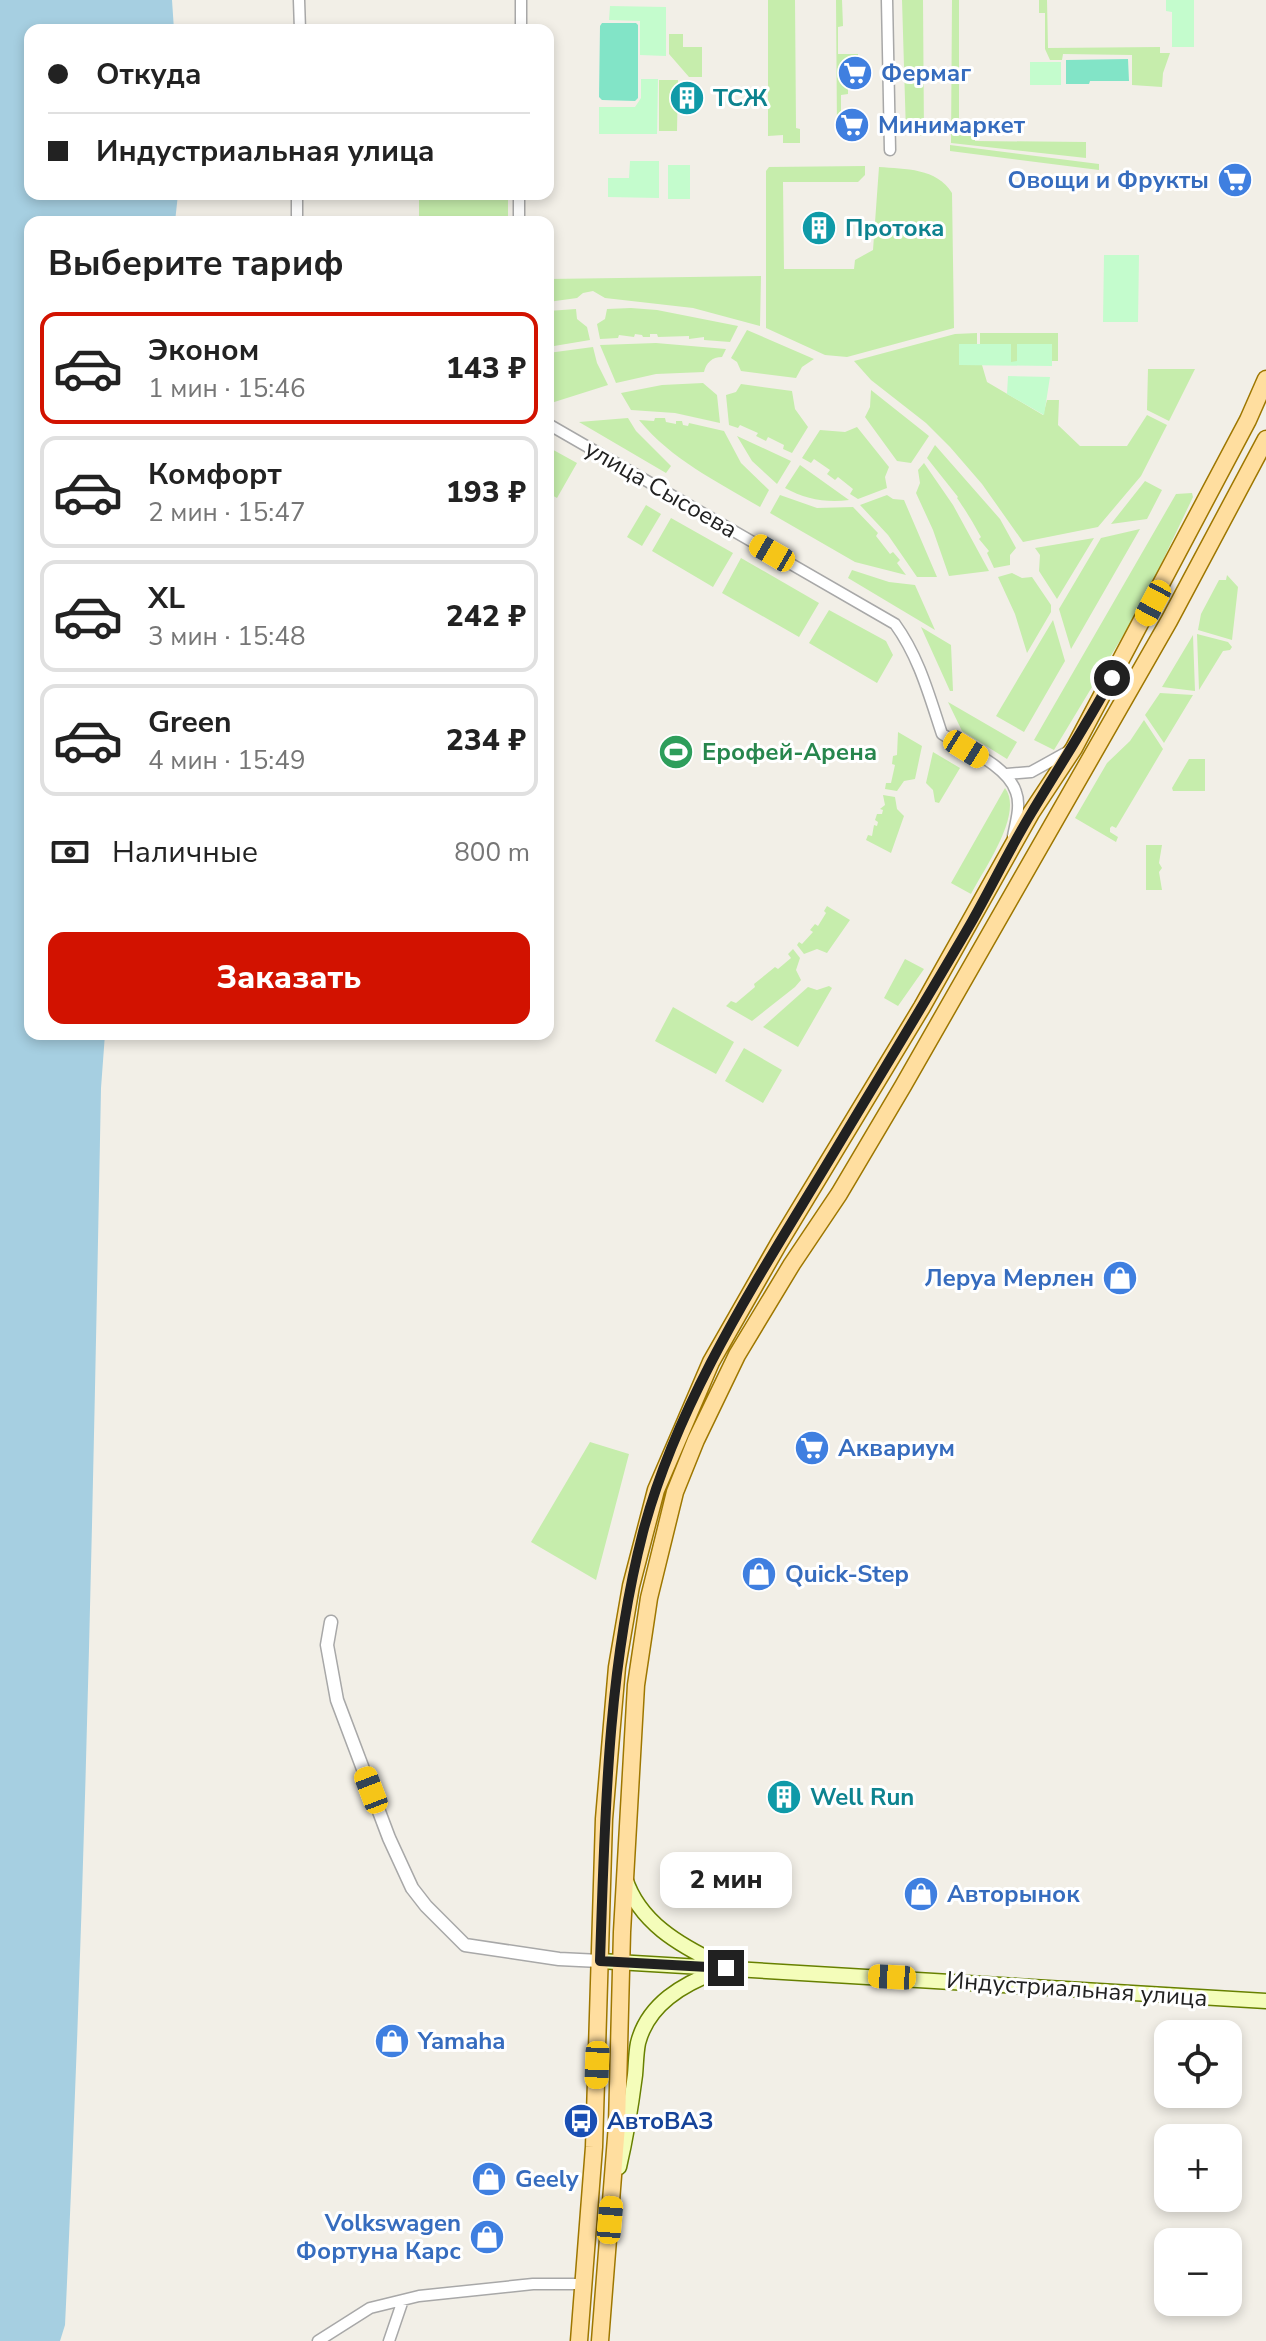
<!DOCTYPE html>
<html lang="ru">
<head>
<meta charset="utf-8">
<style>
  :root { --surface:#fff; --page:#f6f6f6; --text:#222; --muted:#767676; --line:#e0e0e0; --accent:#d21200 }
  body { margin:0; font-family:"Nunito Sans",sans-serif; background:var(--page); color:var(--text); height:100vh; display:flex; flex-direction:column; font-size:30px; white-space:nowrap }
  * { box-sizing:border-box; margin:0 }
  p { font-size:26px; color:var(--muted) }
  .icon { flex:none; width:44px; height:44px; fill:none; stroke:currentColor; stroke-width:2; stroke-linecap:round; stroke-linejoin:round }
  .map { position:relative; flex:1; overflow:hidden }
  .side { position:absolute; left:24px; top:216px; width:530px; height:824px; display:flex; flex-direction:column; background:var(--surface); border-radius:16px; box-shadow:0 4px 12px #0003 }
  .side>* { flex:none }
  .top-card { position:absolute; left:24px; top:24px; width:530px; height:176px; border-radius:16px; box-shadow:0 4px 12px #0003; display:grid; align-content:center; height:176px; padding:0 24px; background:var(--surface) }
  .controls { position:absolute; left:1154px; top:2020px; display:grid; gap:16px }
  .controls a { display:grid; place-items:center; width:88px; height:88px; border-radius:16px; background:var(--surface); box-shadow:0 4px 12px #0003; font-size:40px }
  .end { position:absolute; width:36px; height:36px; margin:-18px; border:10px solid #212121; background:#fff; box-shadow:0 0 0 4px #fff }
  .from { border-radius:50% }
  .bubble { position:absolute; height:56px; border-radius:16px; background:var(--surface); box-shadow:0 4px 12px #0003; font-size:26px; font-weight:800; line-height:56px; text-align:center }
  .car { position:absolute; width:24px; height:48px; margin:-24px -12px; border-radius:10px; box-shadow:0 0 6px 2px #0007; background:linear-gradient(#f5c518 24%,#345 0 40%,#f5c518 0 76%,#345 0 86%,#f5c518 0) }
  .top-card b { display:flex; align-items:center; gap:28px; height:76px; font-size:30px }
  .top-card b+b { border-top:2px solid var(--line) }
  .top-card i { width:20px; height:20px; background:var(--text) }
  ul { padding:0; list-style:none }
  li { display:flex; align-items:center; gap:24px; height:112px; margin:0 16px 12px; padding:0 8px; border:4px solid var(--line); border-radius:16px }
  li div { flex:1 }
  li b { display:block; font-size:30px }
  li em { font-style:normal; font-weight:800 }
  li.current { border-color:var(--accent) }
  li>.icon { width:72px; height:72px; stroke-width:1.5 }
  h2 { padding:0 24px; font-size:36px; line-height:96px }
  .pay { display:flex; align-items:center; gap:20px; height:88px; padding:0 24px; font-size:30px }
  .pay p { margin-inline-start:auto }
  .action { display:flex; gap:16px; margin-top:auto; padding:16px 24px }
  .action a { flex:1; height:92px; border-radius:16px; background:var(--accent); color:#fff; font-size:32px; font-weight:800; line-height:92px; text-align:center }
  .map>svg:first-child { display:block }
  .grass { fill:#c6edac }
  .park { fill:#c4fccd }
  .pitch { fill:#82e4c7 }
  .water { fill:#a6cfe1 }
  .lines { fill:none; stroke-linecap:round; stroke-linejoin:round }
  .minor-casing { stroke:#a8a8a8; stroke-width:13 }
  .tertiary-casing { stroke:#a8a8a8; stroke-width:15 }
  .secondary-casing { stroke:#678000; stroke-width:17 }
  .primary-casing { stroke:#9e7700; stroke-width:19 }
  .minor { stroke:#fff; stroke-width:10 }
  .tertiary { stroke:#fff; stroke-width:12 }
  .secondary { stroke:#f4fdba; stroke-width:14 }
  .primary { stroke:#ffde9f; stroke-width:16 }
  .route { stroke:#212121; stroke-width:10 }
  .labels { text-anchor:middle; stroke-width:6; stroke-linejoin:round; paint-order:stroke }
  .shop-label { font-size:24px; font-weight:bold; fill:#366cbe; stroke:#fff; text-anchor:start }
  .culture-label { font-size:24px; font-weight:bold; fill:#0d838f; stroke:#fff; text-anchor:start }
  .street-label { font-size:24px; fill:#212121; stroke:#fff }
  .leisure-label { font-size:24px; font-weight:bold; fill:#27864d; stroke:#fff; text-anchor:start }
  .transit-label { font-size:24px; font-weight:bold; fill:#164399; stroke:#fff; text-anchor:start }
</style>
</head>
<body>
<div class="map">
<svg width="1266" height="2341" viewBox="0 0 1266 2341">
  <rect width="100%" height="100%" fill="#f2efe7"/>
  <path class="grass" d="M768 0H795L796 128 800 129V143H783V135L768 136Z
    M836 0H842L843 26 838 27V54H858V60L848 61V94L841 95V130H837Z
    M902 0H923L924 136 906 133Z
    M952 0H959V134L975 135V141L1086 142V158L951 143Z
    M1039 0H1047L1048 48 1160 47V53H1170L1163 73 1162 87 1132 85V55L1063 54 1062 60H1050L1045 49V13H1039Z
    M669 34H683V47H702V77H689L669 54Z
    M659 80H678L677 131H659Z
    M950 145 1099 164V170L950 151Z
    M865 166V175L858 182H783L784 269H854L855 260 873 250 879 167C905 169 937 168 952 193L954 328 847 357 825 355 766 328V171L769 167Z
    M419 194H508V222H419Z
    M761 276 760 326 693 308 605 298 593 291 583 293 577 298 548 302V279Z
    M631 308 657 310 738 326 730 342 704 340V337L689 339V336L658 337 657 334H650V337H643L642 335 635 334 634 337 619 335 618 338 600 339 597 324 605 319 607 309Z
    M576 309 577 319 587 327 590 340 548 347V311Z
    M747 330 814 359 802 367 796 378 741 371 737 362 731 358Z
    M977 333V344L959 345V365H982L987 382 1043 415 1047 400H1059L1058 425 1080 446H1127L1147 415 1167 425 1141 476 1098 527 1023 542 982 484 950 447 926 423 871 380 854 361 955 334Z
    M980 333H1058V361H1052V345L1017 362H1010V345L980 344Z
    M656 343 726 349 722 357C712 357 706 363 704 372L656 374 616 383 600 345Z
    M593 347 597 363 608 385 548 404V353Z
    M1148 369H1195L1169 421 1147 410Z
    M703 383 717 395 720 423 675 413 631 410 621 393 662 385Z
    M741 384 792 391 795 409 808 427 792 453 783 449 784 445 768 437 766 441 756 436 758 433 740 425 738 428 729 425 726 395 736 392Z
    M871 390 929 436 911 463 897 461 865 417 870 407Z
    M628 418 636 431 671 466 666 473 579 422Z
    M655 418H665L666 422 676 424V421H682L683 425 688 426 689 423 724 431 741 463 769 490 760 507C716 481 672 460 639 420L654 421Z
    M857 427 889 467 885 477 887 488 858 499 850 494 853 489 838 477 835 480 827 474 830 470 814 459 811 463 802 458 820 430 845 432Z
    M737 436 791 461 777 484 752 461Z
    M935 445 1000 519 1016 548 1010 555V565L994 568 987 553 989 551 979 539 981 537C972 521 968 514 957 498L958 497 927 458Z
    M548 447 577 463 557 498 548 493Z
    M924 463 953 505 989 571 949 576 933 530 916 493 920 483 918 470Z
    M800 465 849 500C826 503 805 499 785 488Z
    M1145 481 1162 490 1147 519 1111 524Z
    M1192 493 1193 497 1142 604 1054 750 1034 740 1176 494Z
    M780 495 817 508 853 507 878 533 876 536 890 554 893 552 900 560 897 563 906 575 855 562 770 513Z
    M887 495 893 499 904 500 937 577H917L888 535 860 505Z
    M646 505 661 514 642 546 627 537Z
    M671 518 733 553 713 587 652 551Z
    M1140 529 1071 649 1059 609 1101 538Z
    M1094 538 1057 599 1039 571 1040 555 1035 548Z
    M741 558 819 603 799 637 722 593Z
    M852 570 889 582 915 585 935 630 848 578Z
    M1012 573 1022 578 1032 577 1051 605V612L1027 653 1015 614 998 577Z
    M1227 575 1238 587 1232 640 1198 630 1201 614 1219 580H1226Z
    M829 610 886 641 893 655 877 683 809 643Z
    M1053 620 1065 661 1024 732 996 716Z
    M921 627 951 645 953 691H950Z
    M1197 634 1228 642 1232 647 1230 650 1223 651 1199 690Z
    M1193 635 1195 691 1162 687Z
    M1160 693 1193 695 1164 743 1145 715Z
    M948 702 1017 742 1007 759 962 731Z
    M1144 720 1163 749 1116 828 1112 826 1110 828V832L1118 837 1116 842 1075 818 1107 763 1130 741Z
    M898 732 922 746 915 779 904 781 897 791 885 789 886 783H891L895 765 892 764 893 756 897 755Z
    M933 752 960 768 939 803 935 802 933 790 926 783Z
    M1189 759H1205V791H1173L1172 788Z
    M1005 788C1024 813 984 869 971 894L951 883Z
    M883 795 895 797 897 809 904 816 891 853 866 840 868 835 872 836 874 825 877 826 878 822 875 820 877 814H882L883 810 880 809 885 805Z
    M1146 845H1162L1159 863 1162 868 1159 872 1162 890H1146Z
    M827 906 850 920 827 953 817 949 804 954 797 945 799 942 802 944 813 932 810 930 815 924 818 926 826 913 824 911Z
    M793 949 800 958 796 970 801 980 795 987 752 1021 726 1006 731 1001 736 1003 755 987 754 984 775 967 778 969 791 958 788 954Z
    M905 959 924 969 898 1006 884 998Z
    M829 986 832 988 798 1047 763 1027 808 987 817 990Z
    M673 1007 734 1042 716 1074 655 1041Z
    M744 1048 782 1070 763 1103 725 1081Z
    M590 1442 629 1454 596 1580 531 1542Z"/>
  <path class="park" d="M1166 0H1194V47H1172V12L1166 11Z
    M610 6 666 7V56L640 55V21L609 20Z
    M1030 62H1061V85H1030Z
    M641 79H658L657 134H599V107H635L641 98Z
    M630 161H659V198L608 197V178H629Z
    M668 165H690V199H668Z
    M1104 255H1139L1138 322H1103Z
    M959 344H1011V362L1017 361V344H1052V366L959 365Z
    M1008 376 1050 377 1044 415 1007 394Z"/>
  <path class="pitch" d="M602 23H636L638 25V98L635 101 602 100 599 97 600 26Z
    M1128 59 1129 81H1090L1089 84H1066V60Z"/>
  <path class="water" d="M0 0H172L174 30H30V194H178L175 222H30V1034H105L101 1088C93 1501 85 1913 65 2325L60 2341H0Z"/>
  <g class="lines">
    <g class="minor-casing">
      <path id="minor" d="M299 0 300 30
        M887 0 890 150
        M521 30V0
        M297 222V194
        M519 222V194
        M548 424 895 624C919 657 929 695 942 734 965 748 1008 766 1016 792 1021 805 1016 822 1013 836
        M1007 774 1031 772 1069 751
        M318 2341 370 2308 419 2296 533 2284H584
        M389 2341 403 2300"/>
    </g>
    <g class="tertiary-casing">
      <path id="tertiary" d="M331 1622 327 1645 337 1700 389 1838 412 1888 426 1906 465 1945 559 1959 600 1961"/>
    </g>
    <g class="secondary-casing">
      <path id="secondary" d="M625 1878C639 1922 679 1945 719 1964
        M600 1961 1266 2001
        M619 2167C626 2137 631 2106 635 2075 636 2064 636 2053 638 2043 648 2004 683 1984 718 1971"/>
    </g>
    <g class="primary-casing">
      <path id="primary" d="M579 2341 594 2147 604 1819 613 1713 617 1667 631 1586 656 1490 711 1362 779 1243 922 1007 1031 813 1074 748 1248 420 1266 379
        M600 2341 617 2125 622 1932 636 1685 649 1598 675 1492 696 1440 737 1355 792 1264 839 1194 903 1086 1169 621 1266 439"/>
    </g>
    <use href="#minor" class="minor"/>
    <use href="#tertiary" class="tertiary"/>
    <use href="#secondary" class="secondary"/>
    <use href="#primary" class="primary"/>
  </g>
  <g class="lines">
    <path class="route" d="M726 1968 600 1961C605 1817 607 1672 643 1532 679 1396 761 1274 833 1154 879 1077 926 1001 971 923 992 886 1010 848 1032 812 1059 767 1087 724 1112 678"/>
  </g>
  <defs>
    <g id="supermarket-disc" transform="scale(1.8)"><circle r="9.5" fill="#3f7fe0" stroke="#fff"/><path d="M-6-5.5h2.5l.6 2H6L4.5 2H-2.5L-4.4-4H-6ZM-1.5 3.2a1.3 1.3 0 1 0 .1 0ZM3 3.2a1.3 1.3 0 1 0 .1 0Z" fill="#fff"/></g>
    <g id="building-disc" transform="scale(1.8)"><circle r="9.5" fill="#0f9aa8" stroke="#fff"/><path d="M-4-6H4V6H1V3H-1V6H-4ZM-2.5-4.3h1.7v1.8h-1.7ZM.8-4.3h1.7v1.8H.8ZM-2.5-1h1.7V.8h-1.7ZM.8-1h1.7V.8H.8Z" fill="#fff"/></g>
    <g id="stadium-disc" transform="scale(1.8)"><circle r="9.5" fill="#2e9e5b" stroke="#fff"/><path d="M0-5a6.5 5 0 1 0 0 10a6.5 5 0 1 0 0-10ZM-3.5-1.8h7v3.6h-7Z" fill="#fff"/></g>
    <g id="shop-disc" transform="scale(1.8)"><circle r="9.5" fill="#3f7fe0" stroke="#fff"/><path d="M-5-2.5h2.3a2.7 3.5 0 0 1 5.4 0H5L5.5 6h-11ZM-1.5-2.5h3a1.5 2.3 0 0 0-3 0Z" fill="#fff"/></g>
    <g id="bus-disc" transform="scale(1.8)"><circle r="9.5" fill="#1a4fb4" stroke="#fff"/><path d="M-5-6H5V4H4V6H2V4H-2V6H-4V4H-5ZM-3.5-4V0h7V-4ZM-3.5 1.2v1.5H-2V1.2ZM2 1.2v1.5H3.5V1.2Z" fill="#fff"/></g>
  </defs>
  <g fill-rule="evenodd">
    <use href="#supermarket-disc" x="855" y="73"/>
    <use href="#building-disc" x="687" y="98"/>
    <use href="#supermarket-disc" x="852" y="125"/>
    <use href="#supermarket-disc" x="1235" y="180"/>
    <use href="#building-disc" x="819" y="228"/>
    <use href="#stadium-disc" x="676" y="752"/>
    <use href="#shop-disc" x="1120" y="1278"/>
    <use href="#supermarket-disc" x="812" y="1448"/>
    <use href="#shop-disc" x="759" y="1574"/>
    <use href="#building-disc" x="784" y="1797"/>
    <use href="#shop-disc" x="921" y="1894"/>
    <use href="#shop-disc" x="392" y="2041"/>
    <use href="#bus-disc" x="581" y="2121"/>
    <use href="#shop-disc" x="489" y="2179"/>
    <use href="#shop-disc" x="487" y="2237"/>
  </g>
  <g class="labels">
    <g class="shop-label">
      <text x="881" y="81">Фермаг</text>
      <text x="878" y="133">Минимаркет</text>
      <text x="1209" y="188" text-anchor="end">Овощи и Фрукты</text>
      <text x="1094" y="1286" text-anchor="end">Леруа Мерлен</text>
      <text x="838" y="1456">Аквариум</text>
      <text x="785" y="1582">Quick-Step</text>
      <text x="947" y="1902">Авторынок</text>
      <text x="418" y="2049">Yamaha</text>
      <text x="515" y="2187">Geely</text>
      <text x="461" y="2231" text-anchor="end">Volkswagen<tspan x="461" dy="28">Фортуна Карс</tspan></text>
    </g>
    <g class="culture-label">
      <text x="713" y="106">ТСЖ</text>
      <text x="845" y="236">Протока</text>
      <text x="810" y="1805">Well Run</text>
    </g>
    <g class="street-label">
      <text transform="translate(661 489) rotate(30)" y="8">улица Сысоева</text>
      <text transform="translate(1077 1989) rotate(4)" y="8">Индустриальная улица</text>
    </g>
    <g class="leisure-label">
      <text x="702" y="760">Ерофей-Арена</text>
    </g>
    <g class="transit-label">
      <text x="607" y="2129">АвтоВАЗ</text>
    </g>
  </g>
</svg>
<div class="controls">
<a><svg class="icon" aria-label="locate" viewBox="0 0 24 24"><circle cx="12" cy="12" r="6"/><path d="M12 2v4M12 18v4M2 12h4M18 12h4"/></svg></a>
<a>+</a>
<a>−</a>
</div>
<i class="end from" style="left:1112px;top:678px"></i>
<i class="end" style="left:726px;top:1968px"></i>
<div class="bubble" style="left:660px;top:1852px;width:132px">2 мин</div>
<i class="car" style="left:772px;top:553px;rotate:300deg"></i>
<i class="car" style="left:1153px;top:603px;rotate:208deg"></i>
<i class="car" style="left:966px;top:749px;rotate:122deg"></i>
<i class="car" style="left:371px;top:1790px;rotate:339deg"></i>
<i class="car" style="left:892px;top:1977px;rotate:273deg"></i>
<i class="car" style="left:597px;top:2065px;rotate:182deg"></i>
<i class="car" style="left:610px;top:2220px;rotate:5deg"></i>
<div class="top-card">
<b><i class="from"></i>Откуда</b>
<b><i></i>Индустриальная улица</b>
</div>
<section class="side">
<h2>Выберите тариф</h2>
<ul>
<li class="current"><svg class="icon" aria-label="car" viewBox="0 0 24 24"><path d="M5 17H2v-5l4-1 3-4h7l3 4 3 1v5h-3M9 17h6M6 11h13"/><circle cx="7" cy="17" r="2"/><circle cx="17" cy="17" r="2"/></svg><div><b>Эконом</b><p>1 мин · 15:46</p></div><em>143 ₽</em></li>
<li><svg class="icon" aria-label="car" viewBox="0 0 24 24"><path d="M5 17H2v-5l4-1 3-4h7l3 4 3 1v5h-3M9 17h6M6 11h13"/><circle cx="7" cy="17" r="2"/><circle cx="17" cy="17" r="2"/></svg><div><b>Комфорт</b><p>2 мин · 15:47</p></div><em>193 ₽</em></li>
<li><svg class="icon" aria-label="car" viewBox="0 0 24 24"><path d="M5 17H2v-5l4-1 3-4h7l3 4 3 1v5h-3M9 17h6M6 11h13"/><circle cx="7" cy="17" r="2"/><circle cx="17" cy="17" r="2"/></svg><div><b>XL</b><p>3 мин · 15:48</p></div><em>242 ₽</em></li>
<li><svg class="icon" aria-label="car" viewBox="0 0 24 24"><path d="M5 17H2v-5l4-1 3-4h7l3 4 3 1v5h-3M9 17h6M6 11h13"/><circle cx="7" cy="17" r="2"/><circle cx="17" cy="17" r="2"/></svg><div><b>Green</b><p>4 мин · 15:49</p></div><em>234 ₽</em></li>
</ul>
<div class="pay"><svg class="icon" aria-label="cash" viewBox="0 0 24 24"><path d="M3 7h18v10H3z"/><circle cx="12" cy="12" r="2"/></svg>Наличные<p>800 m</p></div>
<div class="action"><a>Заказать</a></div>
</section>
</div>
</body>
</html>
